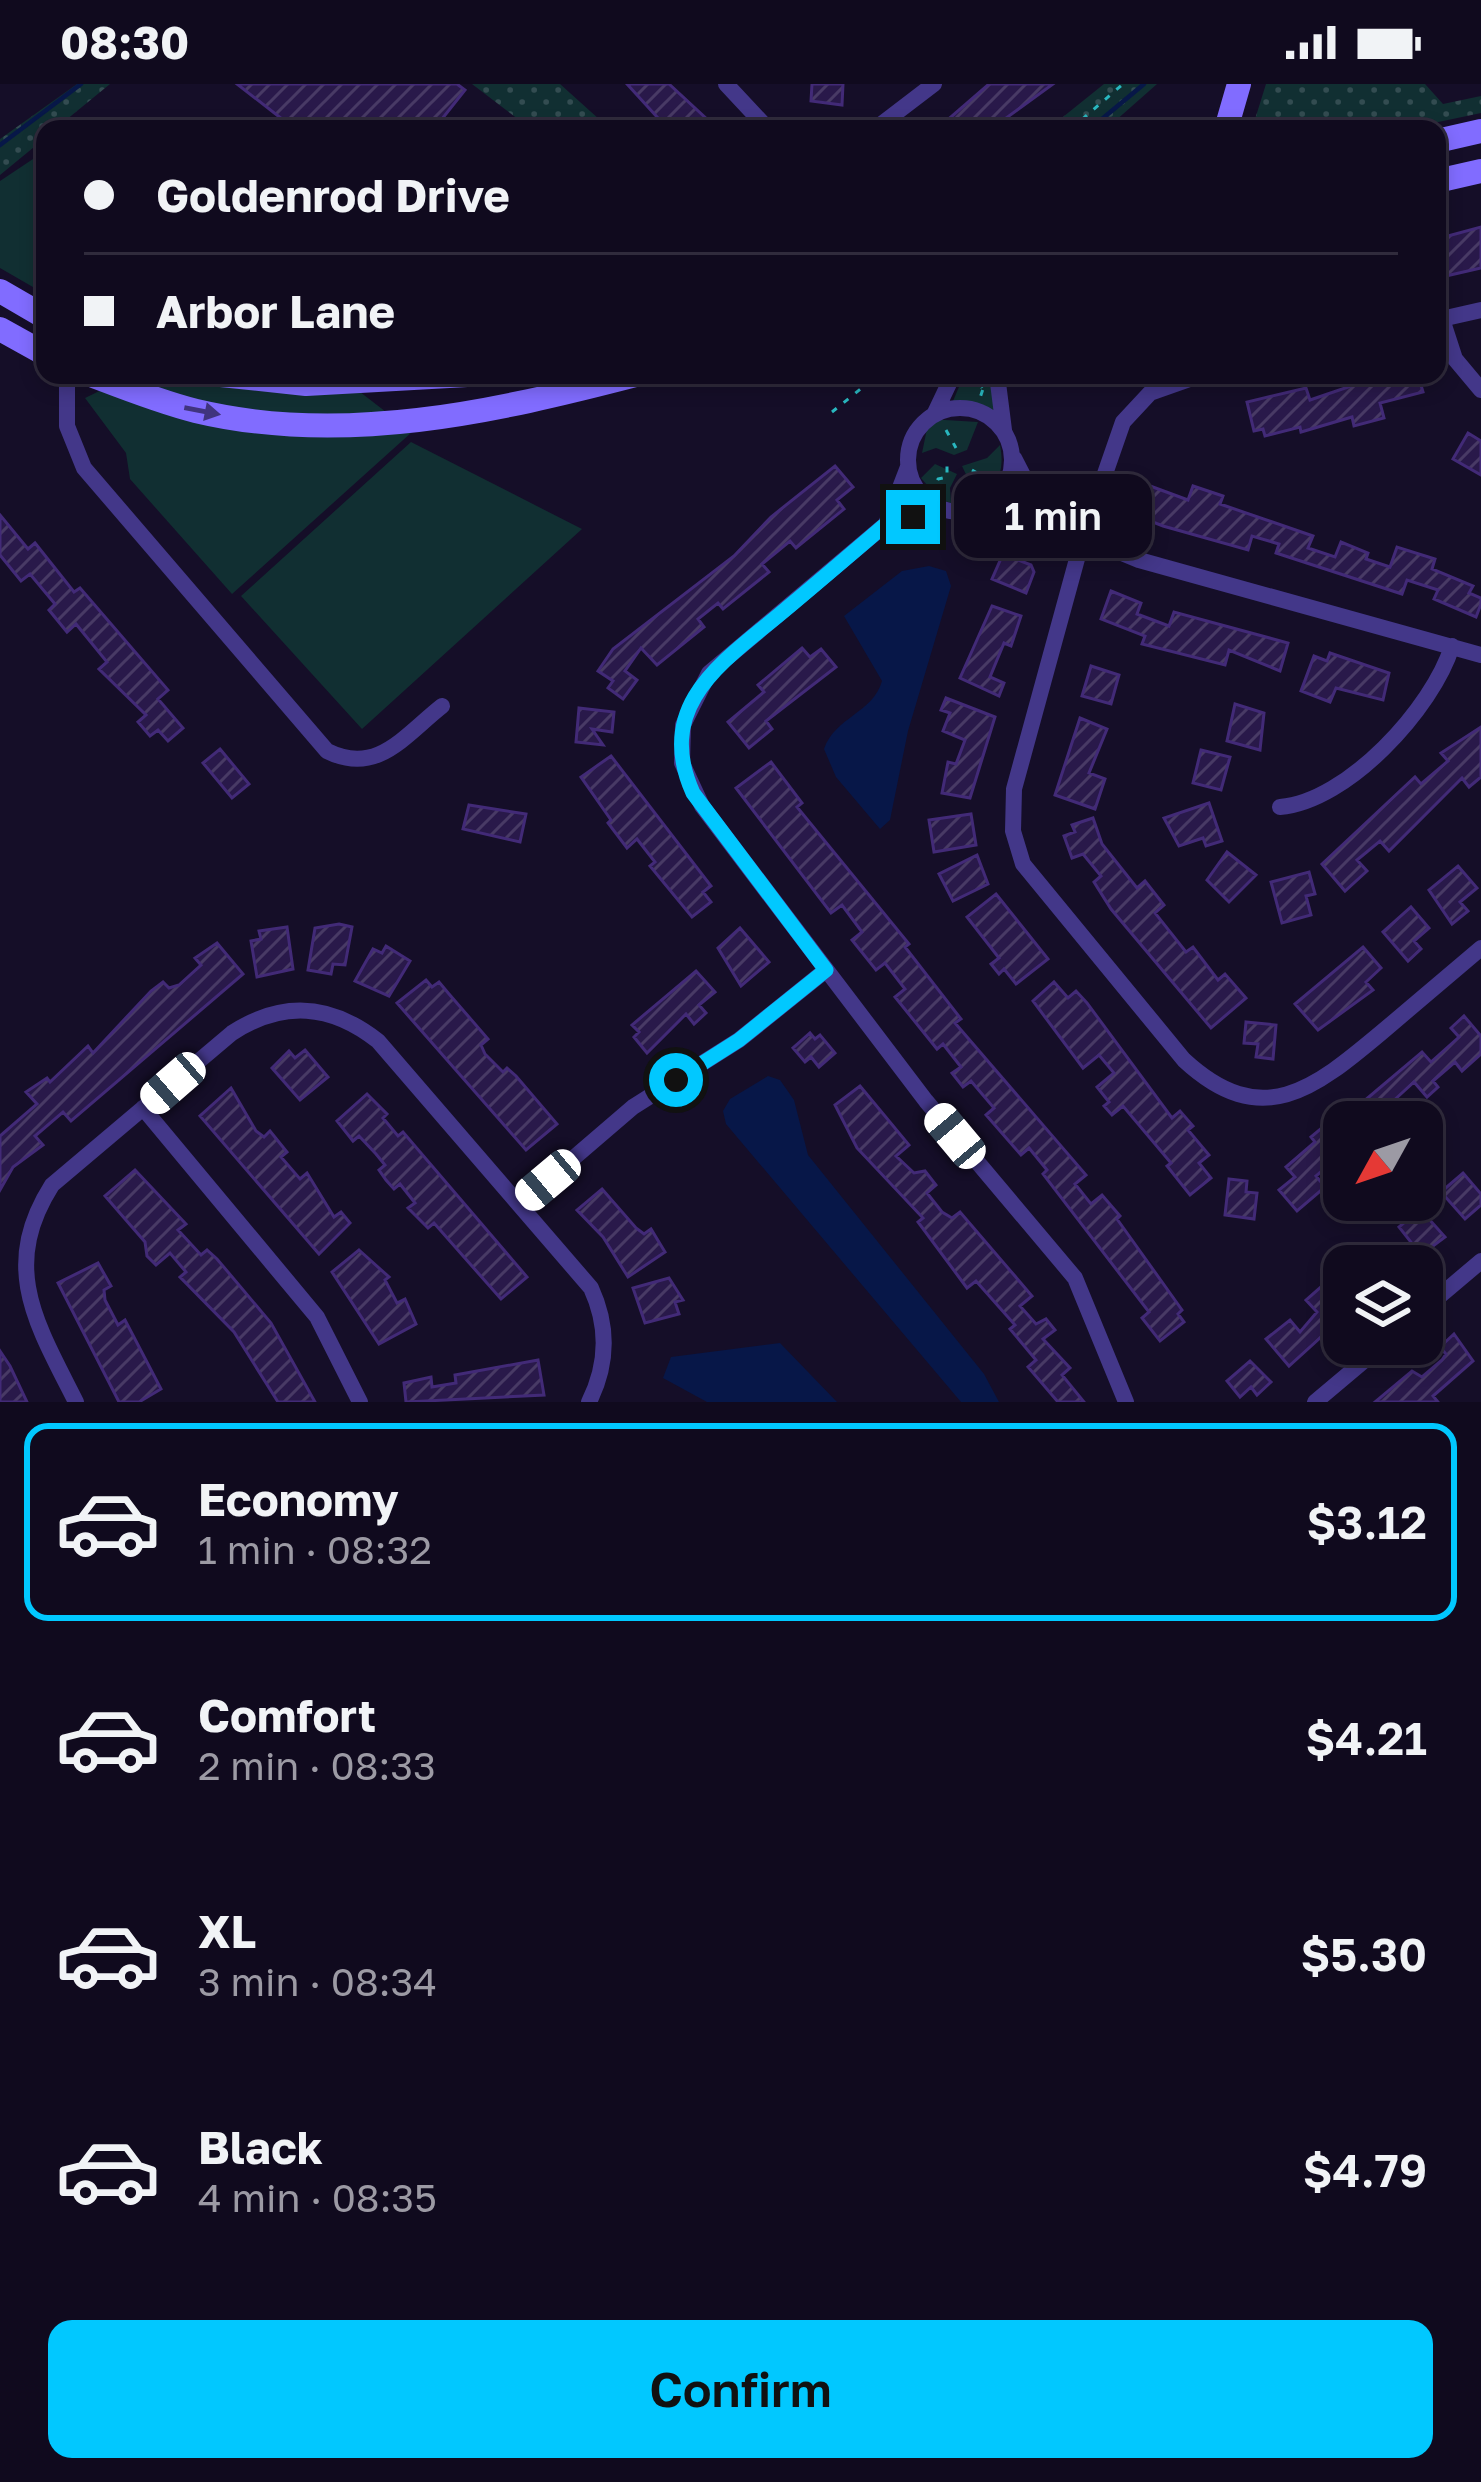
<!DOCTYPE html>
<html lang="en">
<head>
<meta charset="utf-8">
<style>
  :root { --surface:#100a1e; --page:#191327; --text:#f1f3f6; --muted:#9c9aa4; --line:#302b3c; --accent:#01c8ff }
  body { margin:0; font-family:"Golos Text",sans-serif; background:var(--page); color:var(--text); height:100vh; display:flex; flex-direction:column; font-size:45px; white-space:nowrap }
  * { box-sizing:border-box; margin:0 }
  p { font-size:39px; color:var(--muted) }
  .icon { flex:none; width:66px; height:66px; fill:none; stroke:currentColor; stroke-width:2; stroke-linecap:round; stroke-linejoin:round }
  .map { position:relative; height:1318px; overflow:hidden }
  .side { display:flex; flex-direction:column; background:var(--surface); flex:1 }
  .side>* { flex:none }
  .hud { position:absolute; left:36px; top:36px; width:1410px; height:264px; border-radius:24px; box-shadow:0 6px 18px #0003,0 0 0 3px var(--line); display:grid; align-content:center; height:264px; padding:0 48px; background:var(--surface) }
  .needle { width:78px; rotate:230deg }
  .fabs { position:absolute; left:1323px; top:1017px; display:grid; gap:24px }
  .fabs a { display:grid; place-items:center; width:120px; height:120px; border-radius:24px; background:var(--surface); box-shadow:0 6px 18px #0003,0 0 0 3px var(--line); font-size:60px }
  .end { position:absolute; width:54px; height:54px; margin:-27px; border:15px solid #01c8ff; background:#111; box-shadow:0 0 0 6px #111 }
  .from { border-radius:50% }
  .bubble { position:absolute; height:84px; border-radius:24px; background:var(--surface); box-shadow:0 6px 18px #0003,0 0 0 3px var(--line); font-size:39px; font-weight:600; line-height:84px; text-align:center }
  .car { position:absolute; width:36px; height:72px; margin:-36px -18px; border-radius:15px; box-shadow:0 0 9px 3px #0007; background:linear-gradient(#fff 24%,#345 0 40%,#fff 0 76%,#345 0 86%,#fff 0) }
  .hud b { display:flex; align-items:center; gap:42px; height:114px; font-size:45px }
  .hud b+b { border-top:3px solid var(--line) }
  .hud i { width:30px; height:30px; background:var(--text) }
  ul { padding:21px 0 0; list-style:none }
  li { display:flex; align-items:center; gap:36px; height:198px; margin:0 24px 18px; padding:0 24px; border:6px solid transparent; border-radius:24px }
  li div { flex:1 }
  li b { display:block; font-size:45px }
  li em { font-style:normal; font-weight:600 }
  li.current { border-color:var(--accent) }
  li>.icon { width:108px; height:108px; stroke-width:1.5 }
  .action { display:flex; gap:24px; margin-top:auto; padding:24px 48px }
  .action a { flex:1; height:138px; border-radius:24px; background:var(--accent); color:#111; font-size:48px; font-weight:600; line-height:138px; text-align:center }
  .status { display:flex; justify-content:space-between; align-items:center; height:84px; padding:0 60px; background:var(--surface); direction:ltr }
  .status svg { height:33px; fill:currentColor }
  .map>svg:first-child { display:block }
  .grass { fill:url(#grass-dots) }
  .garden { fill:#112f32 }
  .water { fill:#071748 }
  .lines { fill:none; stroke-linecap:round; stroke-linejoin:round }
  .stream { stroke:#071748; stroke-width:4.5 }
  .building { fill:url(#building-hatch); stroke:#422a77; stroke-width:3 }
  .path { stroke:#29b7bf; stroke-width:3; stroke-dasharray:6 9; stroke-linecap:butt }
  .street { stroke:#433789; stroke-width:16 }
  .secondary { stroke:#816cff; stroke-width:24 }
  .oneway { fill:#40347e }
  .route { stroke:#01c8ff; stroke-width:15 }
</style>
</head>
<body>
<div class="status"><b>08:30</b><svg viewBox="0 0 49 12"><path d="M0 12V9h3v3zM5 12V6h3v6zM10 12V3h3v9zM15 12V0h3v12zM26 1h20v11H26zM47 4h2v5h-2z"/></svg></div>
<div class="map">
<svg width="1481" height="1318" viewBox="0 0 1481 1318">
  <defs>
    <pattern id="grass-dots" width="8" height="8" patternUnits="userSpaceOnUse" patternTransform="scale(3)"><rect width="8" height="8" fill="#112f32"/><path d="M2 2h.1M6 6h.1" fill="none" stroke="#334c51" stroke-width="1.8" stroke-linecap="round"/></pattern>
    <pattern id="building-hatch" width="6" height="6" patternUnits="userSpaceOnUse" patternTransform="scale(3)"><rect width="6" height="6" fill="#29194a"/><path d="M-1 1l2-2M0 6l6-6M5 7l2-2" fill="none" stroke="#483a65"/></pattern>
  </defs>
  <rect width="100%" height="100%" fill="#150e28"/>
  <path class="grass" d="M77 0H110L55 45H45V54L0 91V55Z
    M472 0H560L610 45H531Z
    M1104 0H1157L1106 45H1048Z
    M1266 0H1425L1443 20 1481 12V29L1405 45H1252Z"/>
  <path class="garden" d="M45 67V210L0 184V97Z
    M132 291H338L412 348 232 510 130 395 126 369 85 314Z
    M964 291H989L996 326H976L967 318 953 317Z
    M929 335 978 338 967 366 954 371 936 364 922 369Z
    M411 358 582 445 362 645 241 512Z
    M1000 361C1006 391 995 410 966 419L971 401 962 382 987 374Z
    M935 380 957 390 950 404 951 419 939 415 921 394Z"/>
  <path class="water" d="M929 482 946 487 951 502 908 647 890 736 880 745 836 693 824 665C835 633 873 629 882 597L844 532 902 487Z
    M768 992 780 996 794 1016 808 1071 984 1290 999 1318H961L726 1040 723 1027 730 1015Z
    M780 1259 837 1318H707L663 1294 671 1273Z"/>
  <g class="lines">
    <path class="stream" d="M1090 45 1144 0
      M0 61 81 0"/>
  </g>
  <path class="building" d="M237 0H457L465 6 434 45H331L316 35 291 42Z
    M627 0H669L710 38 702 45H668Z
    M812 0H843L842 21 811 17Z
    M989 0H1053L998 40 994 35 982 45H937Z
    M1481 143V184L1437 194V155Z
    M1364 291H1418L1423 308 1380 319 1384 334 1354 342 1352 333 1301 348 1300 343 1265 352 1263 345 1254 347 1247 318 1306 304 1310 316 1357 300 1355 293Z
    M1468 349 1481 357V391L1453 375Z
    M835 382 853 403 837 416 844 425 796 464 790 457 762 480 769 488 723 525 718 519 698 535 704 543 657 581 641 564 625 587 637 596 623 615 608 604 613 597 598 587 613 565 734 472 771 433Z
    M1142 399 1188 416 1193 402 1223 412 1220 420 1313 452 1308 464 1335 473 1341 458 1368 469 1366 475 1390 483 1397 463 1435 475 1432 485 1473 502 1469 509 1481 514V520L1476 533 1434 515 1438 506 1407 496 1402 510 1276 469 1279 460 1252 452 1248 466 1163 442 1145 435 1150 424 1135 418Z
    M0 431 28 465 35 459 74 508 80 504 168 606 158 615 183 644 168 657 158 646 150 652 138 638 146 631 99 585 107 578 76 540 67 548 49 526 55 520 30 490 21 497 0 471Z
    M1003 470 1031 481 1034 488 1026 509 992 495Z
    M1111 507 1141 519 1137 530 1169 542 1174 528 1288 559 1280 587 1229 566 1225 581 1142 560 1145 552 1101 535Z
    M992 522 1021 532 1011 562 1004 559 990 593 1004 599 999 612 960 594Z
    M802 564 810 573 821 565 836 583 766 637 772 645 749 664 728 638 764 608 758 601Z
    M1330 569 1389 589 1383 616 1336 604 1330 618 1301 607 1314 572 1327 577Z
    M1091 582 1119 591 1111 620 1082 612Z
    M946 614 995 633 970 714 942 709 948 678 956 680 965 656 943 647 950 629 941 626Z
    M1235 620 1264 629 1260 666 1227 657Z
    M579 624 614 628 612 648 592 645 603 661 576 658Z
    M1080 634 1107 645 1089 689 1105 695 1095 725 1055 711Z
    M1481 643V693L1469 703 1462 694 1389 767 1380 757 1357 776 1367 787 1345 807 1322 780 1415 693 1421 700 1448 677 1441 669Z
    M220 665 249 700 232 714 203 679Z
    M1201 666 1230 673 1221 706 1193 699Z
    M611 672 711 802 703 808 711 818 692 833 650 782 655 778 637 755 627 764 608 739 611 736 581 693Z
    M771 678 802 719 797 723 909 860 905 863 961 935 955 939 1086 1091 1075 1100 1091 1120 1102 1111 1120 1132 1117 1135 1182 1226 1178 1230 1184 1238 1160 1257 1142 1234 1149 1228 1043 1090 1047 1086 1029 1064 1021 1071 986 1031 994 1024 971 997 963 1003 952 989 961 983 943 960 937 965 895 913 905 905 885 879 876 886 852 856 862 848 842 821 831 829 736 704Z
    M1209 719 1222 757 1206 762 1203 754 1179 762 1164 734Z
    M469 721 526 730 520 758 463 745Z
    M971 730 976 761 934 768 929 736Z
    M1093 734 1102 760 1137 804 1145 797 1164 821 1155 829 1186 868 1193 863 1218 896 1225 890 1246 914 1211 944 1111 825 1094 798 1101 792 1083 770 1072 774 1064 752 1075 748 1072 741Z
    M1227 768 1256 791 1229 818 1207 796Z
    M977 771 988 800 953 817 939 790Z
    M1458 782 1477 804 1460 818 1468 827 1452 840 1429 806Z
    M1309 788 1315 810 1306 812 1311 831 1282 839 1271 798Z
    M996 810 1048 875 1016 900 1004 885 999 890 991 880 999 874 967 833Z
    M1411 823 1429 844 1414 857 1421 865 1408 877 1383 848Z
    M339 840 352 843 345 881 333 880 331 890 308 886 315 844Z
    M287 843 293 885 257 893 251 857 261 855 259 847Z
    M740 844 769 878 741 902 718 864Z
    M217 859 243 890 71 1037 63 1028 35 1052 43 1061 13 1083 0 1106V1052L37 1020 26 1008 47 994 50 998 88 962 93 969 151 907 163 898 169 904 179 901 201 881 195 874Z
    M386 862 410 877 389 912 355 897 373 865 382 869Z
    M1363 863 1381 884 1366 898 1373 906 1318 946 1295 920Z
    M696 887 715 908 699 921 706 929 694 940 686 930 647 969 634 953 639 948 632 941Z
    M426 896 432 903 439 898 449 910 488 955 481 961 485 970 503 988 507 984 516 992 557 1040 526 1066 397 919Z
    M1054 898 1068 914 1076 907 1087 919 1172 1034 1180 1027 1193 1042 1188 1046 1209 1071 1199 1079 1211 1094 1190 1111 1167 1082 1171 1079 1123 1022 1112 1031 1104 1022 1109 1018 1097 1003 1114 989 1099 971 1083 984 1033 917Z
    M1464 932 1481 952V970L1462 987 1455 978 1433 997 1438 1003 1427 1013 1414 998 1391 1019 1398 1027 1385 1038H1370L1357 1023 1422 968 1431 978 1459 953 1451 944Z
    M1246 938 1276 941 1273 975 1256 973 1258 960 1244 959Z
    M810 949 815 955 820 951 835 969 819 983 811 973 805 978 793 964Z
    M305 966 328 993 300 1016 272 984 289 967 295 974Z
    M860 1002 909 1061 896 1072 914 1089 925 1087 936 1101 927 1109 942 1128 952 1134 960 1128 1032 1212 1020 1222 1036 1240 1046 1235 1055 1246 1043 1255 1070 1284 1062 1291 1084 1318H1058L1028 1283 1036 1276 1010 1245 1015 1241 976 1197 967 1204 918 1138 923 1134 857 1064 835 1021Z
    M231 1004 256 1047 264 1053 270 1047 287 1068 281 1073 300 1095 307 1089 334 1133 341 1128 350 1139 319 1170 200 1032Z
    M367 1010 387 1030 383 1034 398 1052 403 1048 527 1193 501 1215 434 1139 428 1144 408 1124 415 1119 400 1100 394 1105 386 1096 379 1086 385 1081 376 1070 359 1052 353 1057 337 1037Z
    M1344 1036V1068L1316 1092 1325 1103 1297 1127 1279 1106 1295 1093 1286 1083 1315 1058 1311 1053 1324 1042 1329 1048Z
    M135 1086 186 1140 178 1146 201 1171 207 1166 217 1175 271 1239 315 1318H278L234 1248 180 1193 186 1188 170 1169 156 1181 147 1172 145 1158 105 1112Z
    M1463 1089 1481 1110V1121L1465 1135 1441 1108Z
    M1229 1095 1247 1097 1246 1108 1257 1109 1254 1135 1225 1131Z
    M602 1105 636 1144 644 1150 651 1145 665 1168 628 1193 603 1153 577 1126Z
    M1420 1125 1445 1153 1421 1171 1399 1143Z
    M1377 1162 1394 1182H1353Z
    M359 1166 389 1193 385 1196 397 1219 405 1215 416 1240 379 1260 332 1188Z
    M98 1179 111 1202 104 1206 105 1216 118 1241 125 1236 161 1305 139 1318H119L58 1199Z
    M669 1194 683 1216 675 1218 679 1230 645 1239 633 1204Z
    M1330 1195 1344 1212V1240L1335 1248 1331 1244 1289 1282 1266 1255 1290 1236 1300 1248 1317 1228 1306 1216Z
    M1454 1250 1473 1277 1433 1312 1438 1318H1375L1412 1287 1422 1293 1442 1276 1446 1270 1440 1263Z
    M0 1267 10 1282 27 1318H0Z
    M538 1276 544 1311 406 1318 404 1299 431 1293 432 1303 456 1299 455 1291Z
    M1250 1277 1271 1298 1257 1311 1251 1303 1240 1313 1227 1297Z"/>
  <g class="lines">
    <path class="path" d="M1071 45 1123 0
      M1410 45 1426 41
      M973 291 982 304
      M976 326 983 305
      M832 328 878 291
      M946 346 956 364
      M972 386 1005 405
      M932 410 938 395 947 393V382"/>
    <path class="street" d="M726 0 768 45
      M875 45 934 0
      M1442 235 1455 275 1481 306
      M1437 236 1481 226
      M67 291V342L84 384 327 667C377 692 404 652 442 622
      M997 291 1004 346
      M1201 291 1150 309 1123 338 1083 453 1014 705 1013 747 1023 780 1184 976C1262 1048 1314 1005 1382 948 1415 920 1448 892 1481 864
      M908 376a52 52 0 1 1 104 0a52 52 0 1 1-104 0Z
      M934 331 953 291
      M1014 374 1047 438
      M940 425 886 440 709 589 683 641 682 679 702 722 926 1017 1075 1194 1126 1318
      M977 426 1047 438 1139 476 1481 571
      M886 440 908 383
      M1280 723C1347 718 1433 624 1452 562
      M143 1024 317 1233 360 1318
      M520 1120 633 1023 739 956 826 886
      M1422 1227 1481 1177
      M76 1318C36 1239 0 1183 52 1101L232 949C283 916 331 920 378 957L591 1204C609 1243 608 1280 589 1318
      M1315 1318 1384 1260"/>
    <path class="secondary" d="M1226 45 1239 0
      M1437 57 1481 47
      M1437 97 1481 87
      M0 207 45 233
      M0 245 45 270
      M91 291C125 304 160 318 196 327 343 362 494 328 636 291
      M221 291 306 300 467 291"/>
  </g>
  <defs><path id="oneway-solid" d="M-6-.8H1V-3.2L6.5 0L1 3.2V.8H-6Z" transform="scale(3)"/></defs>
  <use class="oneway" href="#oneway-solid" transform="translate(202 327) rotate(11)"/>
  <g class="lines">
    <path class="route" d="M676 996 739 956 826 886 693 709C654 622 721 579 780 530 816 500 851 470 886 440L913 433"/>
  </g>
</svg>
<div class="fabs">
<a><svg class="needle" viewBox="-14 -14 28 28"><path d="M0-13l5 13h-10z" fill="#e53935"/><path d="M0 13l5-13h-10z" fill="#9c9aa4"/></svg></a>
<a><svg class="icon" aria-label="layers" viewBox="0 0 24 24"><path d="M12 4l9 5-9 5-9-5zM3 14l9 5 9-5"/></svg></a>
</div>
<i class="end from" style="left:676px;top:996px"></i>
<i class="end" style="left:913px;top:433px"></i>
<div class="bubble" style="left:954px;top:390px;width:198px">1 min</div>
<i class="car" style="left:173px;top:999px;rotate:229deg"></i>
<i class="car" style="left:955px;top:1052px;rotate:320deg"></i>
<i class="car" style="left:548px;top:1096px;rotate:230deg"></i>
<div class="hud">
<b><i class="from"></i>Goldenrod Drive</b>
<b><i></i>Arbor Lane</b>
</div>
</div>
<section class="side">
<ul>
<li class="current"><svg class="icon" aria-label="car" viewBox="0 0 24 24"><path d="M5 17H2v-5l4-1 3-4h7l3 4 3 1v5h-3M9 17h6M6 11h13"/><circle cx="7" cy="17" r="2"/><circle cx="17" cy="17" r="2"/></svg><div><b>Economy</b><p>1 min · 08:32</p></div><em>$3.12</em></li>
<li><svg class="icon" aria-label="car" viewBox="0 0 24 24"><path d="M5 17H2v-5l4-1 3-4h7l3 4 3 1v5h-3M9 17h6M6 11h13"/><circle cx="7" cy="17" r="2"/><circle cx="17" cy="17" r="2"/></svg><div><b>Comfort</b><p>2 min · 08:33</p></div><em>$4.21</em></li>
<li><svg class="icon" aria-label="car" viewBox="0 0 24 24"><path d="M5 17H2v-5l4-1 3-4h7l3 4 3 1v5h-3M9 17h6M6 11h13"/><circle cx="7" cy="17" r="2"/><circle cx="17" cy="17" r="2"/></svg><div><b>XL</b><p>3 min · 08:34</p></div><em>$5.30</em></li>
<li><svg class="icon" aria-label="car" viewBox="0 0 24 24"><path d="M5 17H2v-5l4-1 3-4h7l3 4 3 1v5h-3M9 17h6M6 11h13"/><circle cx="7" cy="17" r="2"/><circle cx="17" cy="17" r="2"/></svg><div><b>Black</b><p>4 min · 08:35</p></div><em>$4.79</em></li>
</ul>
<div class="action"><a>Confirm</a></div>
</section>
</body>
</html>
